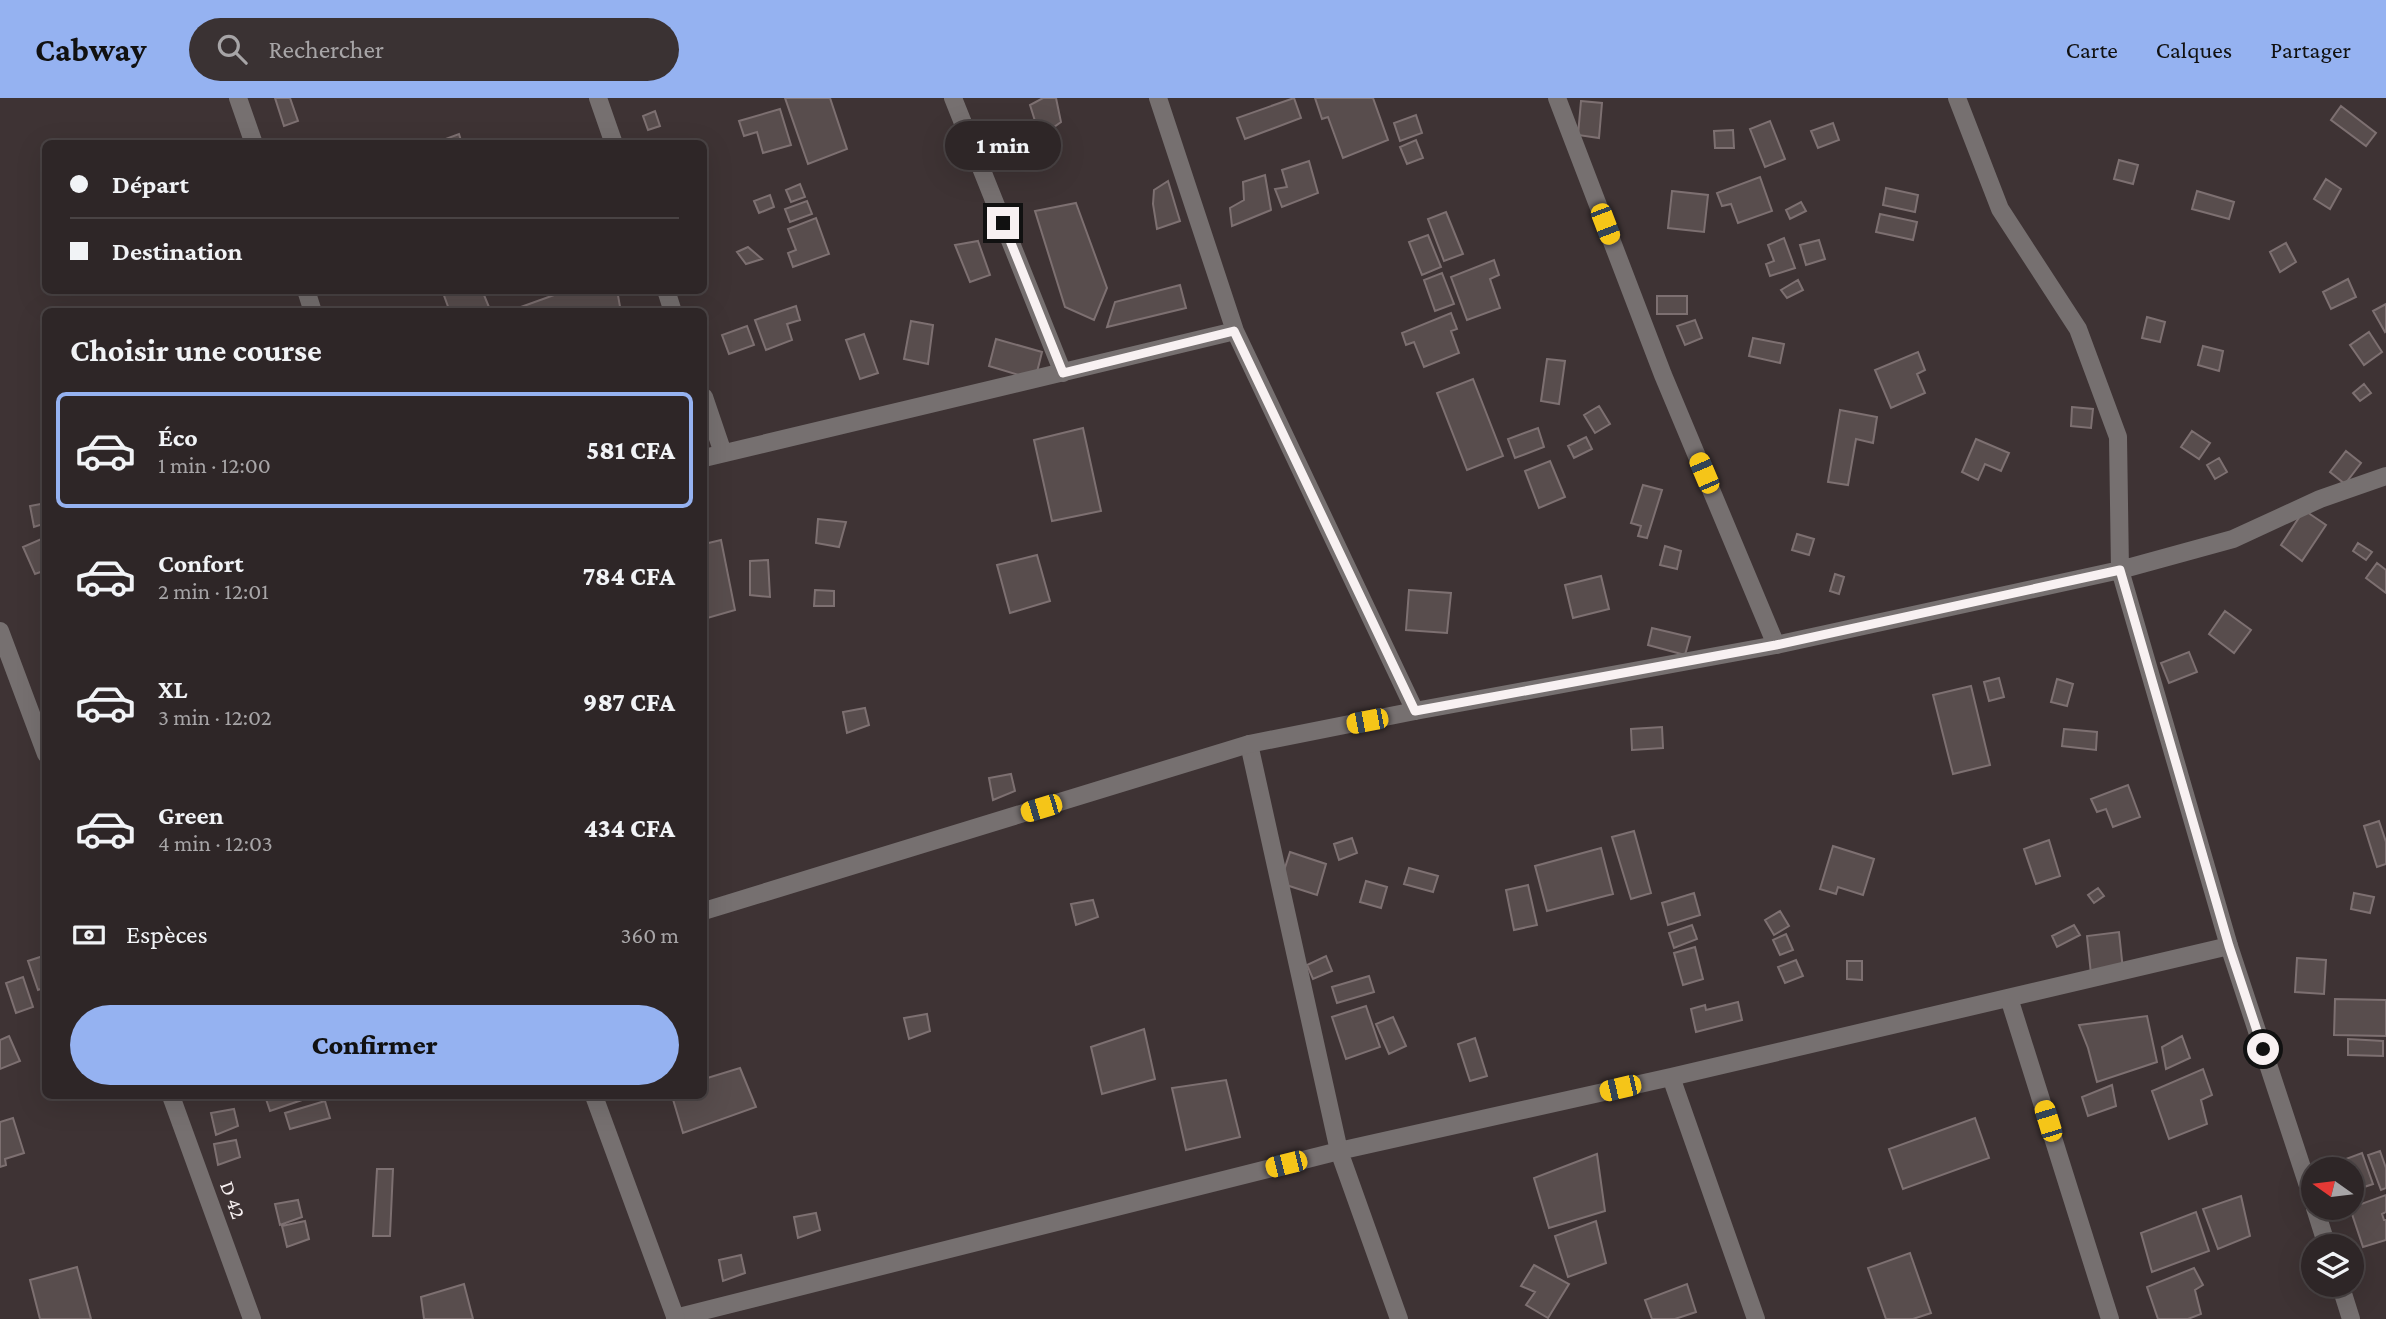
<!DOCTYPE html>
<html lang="fr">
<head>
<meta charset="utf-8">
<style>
  :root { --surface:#2e2627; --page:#3a3233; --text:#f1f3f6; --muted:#a7a5a7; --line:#494344; --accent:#95b2f1 }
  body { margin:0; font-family:"Crimson Pro",serif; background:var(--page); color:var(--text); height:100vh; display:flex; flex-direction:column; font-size:26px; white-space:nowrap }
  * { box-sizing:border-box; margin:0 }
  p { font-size:23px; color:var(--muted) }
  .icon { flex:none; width:38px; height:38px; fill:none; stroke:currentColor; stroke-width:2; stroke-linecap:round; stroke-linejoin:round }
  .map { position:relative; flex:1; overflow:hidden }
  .panel { position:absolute; left:42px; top:210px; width:665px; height:791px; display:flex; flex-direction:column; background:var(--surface); border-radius:10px; box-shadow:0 7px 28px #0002,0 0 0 2px var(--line) }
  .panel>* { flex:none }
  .banner { position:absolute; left:42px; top:42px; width:665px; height:154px; border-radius:10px; box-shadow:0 7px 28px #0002,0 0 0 2px var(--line); display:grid; align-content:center; height:154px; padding:0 28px; background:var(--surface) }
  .needle { width:46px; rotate:284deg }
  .buttons { position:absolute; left:2301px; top:1059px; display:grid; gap:14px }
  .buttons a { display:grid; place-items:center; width:63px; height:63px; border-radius:50%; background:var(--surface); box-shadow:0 7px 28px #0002,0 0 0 2px var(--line); font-size:35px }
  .end { position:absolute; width:32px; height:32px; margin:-16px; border:9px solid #f8f1f2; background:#111; box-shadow:0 0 0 4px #111 }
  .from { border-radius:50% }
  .bubble { position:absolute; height:49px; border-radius:24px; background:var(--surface); box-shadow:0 7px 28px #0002,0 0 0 2px var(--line); font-size:23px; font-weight:800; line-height:49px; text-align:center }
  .car { position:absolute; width:21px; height:42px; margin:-21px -10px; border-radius:9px; box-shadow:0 0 5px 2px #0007; background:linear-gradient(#f5c518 24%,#345 0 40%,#f5c518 0 76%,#345 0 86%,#f5c518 0) }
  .banner b { display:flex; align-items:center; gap:24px; height:66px; font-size:26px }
  .banner b+b { border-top:2px solid var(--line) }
  .banner i { width:18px; height:18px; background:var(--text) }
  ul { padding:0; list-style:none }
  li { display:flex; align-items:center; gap:21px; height:116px; margin:0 14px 10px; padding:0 14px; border:4px solid transparent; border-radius:10px }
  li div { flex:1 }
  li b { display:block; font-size:26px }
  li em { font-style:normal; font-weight:800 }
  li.selected { border-color:var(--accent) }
  li>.icon { width:63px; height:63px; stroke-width:1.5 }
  h2 { padding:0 28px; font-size:32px; line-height:84px }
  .pay { display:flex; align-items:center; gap:18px; height:77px; padding:0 28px; font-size:26px }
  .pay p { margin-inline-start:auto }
  .primary-button { display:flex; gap:14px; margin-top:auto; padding:14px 28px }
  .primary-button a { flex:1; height:80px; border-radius:42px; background:var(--accent); color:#111; font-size:28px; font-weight:800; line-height:80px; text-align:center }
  header { display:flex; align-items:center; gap:42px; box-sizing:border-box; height:98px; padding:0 35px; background:var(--accent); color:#111 }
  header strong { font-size:33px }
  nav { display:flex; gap:38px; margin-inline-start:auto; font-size:24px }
  .search { width:490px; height:63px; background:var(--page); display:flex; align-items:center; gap:18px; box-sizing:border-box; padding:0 24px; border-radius:38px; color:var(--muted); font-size:26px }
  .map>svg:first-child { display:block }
  .building { fill:#584d4d; stroke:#7d7071; stroke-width:2 }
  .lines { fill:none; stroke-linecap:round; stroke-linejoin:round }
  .service { stroke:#767070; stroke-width:18 }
  .minor { stroke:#767070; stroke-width:18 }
  .tertiary { stroke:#767070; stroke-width:18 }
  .route { stroke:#f8f1f2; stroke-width:9 }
  .labels { text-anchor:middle; stroke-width:5; stroke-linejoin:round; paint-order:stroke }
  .street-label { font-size:21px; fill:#f8f1f2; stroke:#3e3334 }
</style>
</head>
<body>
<header>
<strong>Cabway</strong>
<div class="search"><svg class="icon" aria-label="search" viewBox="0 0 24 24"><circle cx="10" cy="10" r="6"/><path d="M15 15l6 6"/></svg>Rechercher</div>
<nav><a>Carte</a><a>Calques</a><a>Partager</a></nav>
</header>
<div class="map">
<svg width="2386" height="1221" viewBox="0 0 2386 1221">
  <rect width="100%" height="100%" fill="#3e3334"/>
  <path class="building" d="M275 0H290L298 23 284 28Z
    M785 0H830L847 51 808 66Z
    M1043 0H1056L1061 24 1040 39 1030 7Z
    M1294 0 1301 20 1245 41 1237 20Z
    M1315 0H1373L1388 42 1343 60 1328 19 1322 21Z
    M1581 3 1602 5 1599 40 1578 37Z
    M2341 8 2376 35 2366 48 2331 22Z
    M780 11 791 47 763 55 757 34 744 38 739 23Z
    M655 13 660 28 648 32 643 18Z
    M1416 17 1422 35 1400 43 1394 25Z
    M1770 23 1785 61 1765 69 1750 31Z
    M1833 25 1839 42 1818 50 1811 33Z
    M1733 32 1734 50H1715L1714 33Z
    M459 36 462 46H441L440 43Z
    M1416 42 1423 60 1407 66 1400 49Z
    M2119 62 2138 67 2133 86 2114 81Z
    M1309 63 1318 95 1282 109 1275 91 1287 89 1282 72Z
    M1265 77 1271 112 1232 128 1230 110 1244 102 1243 84Z
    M1760 79 1772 113 1738 125 1731 106 1722 108 1717 95Z
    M2326 81 2341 91 2330 111 2314 101Z
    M1168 83 1180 123 1157 131 1153 106 1154 92Z
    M800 86 805 99 791 104 786 92Z
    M1886 90 1918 97 1915 114 1883 107Z
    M1672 93 1708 97 1704 134 1668 130Z
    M2197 93 2234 104 2229 121 2192 111Z
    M770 97 774 109 759 115 754 103Z
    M807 103 812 116 790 124 785 111Z
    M1801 104 1806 113 1790 121 1786 112Z
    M1076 105 1107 190 1094 222 1065 209 1035 113Z
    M1446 114 1463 156 1444 163 1428 121Z
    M1880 116 1917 124 1913 142 1876 134Z
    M816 120 829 156 793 169 788 155 796 152 788 131Z
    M1428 137 1441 169 1422 177 1409 144Z
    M1784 140 1795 170 1770 178 1766 166 1774 163 1768 147Z
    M1819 142 1825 161 1806 167 1800 147Z
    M978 143 990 177 970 184 955 147Z
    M2286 145 2296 164 2280 174 2270 154Z
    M748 149 762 161 746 166 737 154Z
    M1494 162 1499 177 1490 181 1500 210 1467 222 1451 179Z
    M1442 175 1454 206 1435 213 1424 182Z
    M2348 181 2356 199 2331 211 2323 194Z
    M1798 182 1803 192 1787 200 1781 192Z
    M1180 187 1186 210 1107 229 1115 204Z
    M442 192H482L491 214H450Z
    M568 192H617L621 214H507Z
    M1657 198H1687V216H1657Z
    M2386 206V233L2385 234 2373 213Z
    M796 208 800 222 787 226 792 242 766 252 755 222Z
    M1451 215 1457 231 1451 233 1459 255 1424 269 1414 244 1406 247 1402 235Z
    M2147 219 2165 224 2160 244 2142 240Z
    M1695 222 1702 240 1685 247 1677 228Z
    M911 223 933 227 928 266 904 261Z
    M747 228 754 247 729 256 722 237Z
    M2369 234 2382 254 2364 267 2350 247Z
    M864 236 878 275 860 281 846 242Z
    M1753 240 1784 246 1780 265 1749 258Z
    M996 241 1042 254 1035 282 989 268Z
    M2203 248 2223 253 2219 273 2198 267Z
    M1918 254 1925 272 1917 276 1925 295 1891 310 1875 272Z
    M1547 261 1565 263 1559 306 1541 303Z
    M1473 281 1503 358 1467 372 1437 295Z
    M2364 286 2371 295 2360 303 2353 295Z
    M1599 308 1610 326 1595 335 1584 317Z
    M2072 309 2093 311 2091 330 2071 328Z
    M1840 312 1877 319 1873 345 1856 341 1848 387 1828 384Z
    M1083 330 1101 413 1052 423 1034 342Z
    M1538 330 1544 349 1515 360 1508 341Z
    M2192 333 2210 345 2199 361 2181 349Z
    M1586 339 1592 351 1574 360 1568 348Z
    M1976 341 2009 355 2001 373 1985 366 1978 382 1962 374Z
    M2346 353 2361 365 2345 386 2330 374Z
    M2219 360 2227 374 2215 381 2207 367Z
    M1550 363 1565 399 1539 410 1525 373Z
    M1643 387 1662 392 1647 440 1638 438 1641 428 1631 425Z
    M46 405V425L34 429 30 408Z
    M2304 412 2326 427 2302 463 2281 447Z
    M818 421 846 424 839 449 816 445Z
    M1797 436 1814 441 1809 457 1792 452Z
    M46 439V472L35 476 23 449Z
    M721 442 735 512 704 521V446Z
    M2358 445 2372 454 2366 462 2353 453Z
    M1665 448 1681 453 1677 471 1660 467Z
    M1037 457 1050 503 1010 515 997 467Z
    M768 462 770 499 750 497V463Z
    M2377 465 2386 472V495L2366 480Z
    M1835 476 1844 479 1839 496 1830 493Z
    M1601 478 1609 511 1573 520 1565 487Z
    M815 492 834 493V508H814Z
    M1409 492 1451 495 1447 535 1406 532Z
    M2225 513 2251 532 2234 555 2209 536Z
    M1652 530 1690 539 1685 557 1648 547Z
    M2189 554 2197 574 2169 585 2161 565Z
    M1999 580 2004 599 1989 603 1984 584Z
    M2057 581 2073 586 2067 608 2051 604Z
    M1971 588 1990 667 1953 676 1933 597Z
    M865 610 869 627 847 635 843 614Z
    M1662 629 1663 650 1632 652 1631 631Z
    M2064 631 2097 634 2096 652 2062 648Z
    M1011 676 1015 693 993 702 989 680Z
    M2128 687 2140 719 2113 729 2106 711 2097 714 2091 701Z
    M2379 723 2386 744V766L2377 769 2364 728Z
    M1634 733 1651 795 1631 801 1612 739Z
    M1352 740 1357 755 1339 762 1334 746Z
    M2049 742 2060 778 2036 786 2024 751Z
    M1833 748 1874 761 1863 797 1838 789 1836 796 1820 791Z
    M1601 750 1613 796 1547 813 1535 768Z
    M1290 754 1326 766 1317 797 1280 785Z
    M1409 770 1438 778 1433 794 1404 786Z
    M1366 783 1387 789 1381 810 1360 804Z
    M1528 787 1537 827 1514 832 1506 792Z
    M2098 790 2104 798 2094 805 2088 797Z
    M1694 795 1700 817 1668 827 1662 805Z
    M2354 795 2374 799 2370 815 2351 811Z
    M1093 802 1098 819 1076 827 1071 806Z
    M1780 813 1789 828 1774 837 1765 822Z
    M1692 827 1697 841 1674 850 1669 835Z
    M2074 827 2080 837 2057 849 2052 838Z
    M2119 834 2123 872 2091 876 2087 838Z
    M1786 836 1793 852 1780 857 1773 842Z
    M1695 849 1703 881 1683 887 1674 855Z
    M43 858 46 865V889L38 892 28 863Z
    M1326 858 1332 873 1313 881 1307 867Z
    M2297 860 2326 862 2324 896 2295 894Z
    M1796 862 1803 878 1785 885 1778 869Z
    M1847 863H1862V882L1847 881Z
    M1369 878 1374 894 1337 905 1332 889Z
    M23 879 33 909 16 915 6 885Z
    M2335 901 2386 902V938L2334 937Z
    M1738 904 1742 922 1696 934 1691 911 1705 907 1706 912Z
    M1366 908 1380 949 1346 961 1332 919Z
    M927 916 930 933 909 941 904 920Z
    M2147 918 2157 964 2097 984 2088 950 2079 927Z
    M1393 919 1406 948 1389 956 1376 926Z
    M1144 931 1155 981 1102 996 1091 949Z
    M9 938 20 963 0 971V942Z
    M2182 938 2190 960 2166 971 2162 949Z
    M1475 940 1487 978 1470 983 1458 946Z
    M2348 941 2383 943V958L2348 957Z
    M740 970 756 1009 683 1035 672 998H704V981Z
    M2203 971 2212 997 2201 1002 2207 1026 2169 1041 2152 993Z
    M1226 982 1240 1039 1186 1052 1172 990Z
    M2112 987 2116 1008 2088 1018 2082 999Z
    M265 998H301L302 1002 270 1013Z
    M325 1003 330 1020 290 1031 285 1015Z
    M234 1011 238 1028 216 1037 211 1015Z
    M13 1020 24 1055 5 1061 6 1067 0 1069V1024Z
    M1975 1020 1989 1060 1903 1091 1889 1051Z
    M236 1042 240 1059 218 1067 214 1046Z
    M2380 1053 2386 1070V1090L2381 1092 2368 1057Z
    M2362 1055 2373 1086 2352 1093V1071H2337L2335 1065Z
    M1597 1056 1605 1113 1549 1130 1534 1080Z
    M377 1071H393L390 1138H373Z
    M2386 1097V1114L2382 1116 2384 1122H2386V1142L2363 1149 2350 1110Z
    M2241 1098 2250 1138 2218 1151 2203 1111Z
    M298 1102 302 1119 280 1127 275 1106Z
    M2196 1114 2209 1153 2152 1174 2141 1135Z
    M816 1115 820 1132 798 1140 794 1119Z
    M305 1123 309 1141 287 1149 282 1128Z
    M1596 1123 1606 1165 1568 1179 1555 1138Z
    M1910 1155 1931 1215 1913 1221H1886L1868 1170Z
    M741 1157 745 1175 723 1183 719 1162Z
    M1534 1167 1569 1186 1548 1220 1526 1207 1535 1194 1521 1188Z
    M77 1169 91 1221H40L30 1182Z
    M2194 1170 2203 1187 2195 1192 2201 1216 2188 1221H2158L2147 1189Z
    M464 1186 473 1221H424L421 1199Z
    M1687 1186 1696 1214 1675 1221H1652L1645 1202Z"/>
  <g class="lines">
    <path class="service" d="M953 0 1063 275
      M1557 0 1663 277 1776 547
      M1249 646 1339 1053 1399 1221
      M2009 900 2110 1221
      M1671 979 1756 1221
      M675 1220 1339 1053 1671 979 2229 848"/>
    <path class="minor" d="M238 0 254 46
      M598 0 614 46
      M1158 0 1235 233 1415 613
      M1957 0 2000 111 2078 231 2118 339 2120 472 2229 848 2314 1106
      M306 192 313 214
      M666 192 673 214
      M704 299 723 355
      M704 360 1235 233
      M704 813 1249 646 1415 613 1776 547 2120 472 2233 441 2320 401 2386 378
      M594 998 676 1221
      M2315 1110 2327 1148
      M2340 1186 2351 1221"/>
    <path class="tertiary" d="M0 533 46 656
      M171 998 252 1221"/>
  </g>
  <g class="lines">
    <path class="route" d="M1003 125 1063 275 1234 233 1415 613 1776 547 2120 472 2229 848 2263 951"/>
  </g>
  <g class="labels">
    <g class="street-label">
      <text transform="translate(233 1102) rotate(70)" y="7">D 42</text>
    </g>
  </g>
</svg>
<div class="buttons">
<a><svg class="needle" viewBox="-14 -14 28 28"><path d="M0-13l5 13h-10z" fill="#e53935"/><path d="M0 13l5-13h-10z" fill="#a7a5a7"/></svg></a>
<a><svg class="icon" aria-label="layers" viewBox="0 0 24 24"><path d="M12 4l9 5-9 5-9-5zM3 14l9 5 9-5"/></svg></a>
</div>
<i class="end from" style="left:2263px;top:951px"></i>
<i class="end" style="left:1003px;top:125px"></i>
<div class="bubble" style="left:945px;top:23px;width:116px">1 min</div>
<i class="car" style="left:1605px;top:126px;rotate:159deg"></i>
<i class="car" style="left:1704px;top:375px;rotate:337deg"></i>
<i class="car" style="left:1367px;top:623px;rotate:259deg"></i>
<i class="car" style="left:1041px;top:710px;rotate:253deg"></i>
<i class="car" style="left:1620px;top:990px;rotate:257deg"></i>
<i class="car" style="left:2048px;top:1023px;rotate:343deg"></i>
<i class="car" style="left:1286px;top:1066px;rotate:256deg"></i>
<div class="banner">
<b><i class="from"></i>Départ</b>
<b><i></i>Destination</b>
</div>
<section class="panel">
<h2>Choisir une course</h2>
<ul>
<li class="selected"><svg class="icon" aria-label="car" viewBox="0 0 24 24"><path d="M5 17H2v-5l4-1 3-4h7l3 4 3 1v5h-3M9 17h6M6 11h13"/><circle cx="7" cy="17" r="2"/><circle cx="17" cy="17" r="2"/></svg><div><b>Éco</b><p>1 min · 12:00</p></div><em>581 CFA</em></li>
<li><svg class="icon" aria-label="car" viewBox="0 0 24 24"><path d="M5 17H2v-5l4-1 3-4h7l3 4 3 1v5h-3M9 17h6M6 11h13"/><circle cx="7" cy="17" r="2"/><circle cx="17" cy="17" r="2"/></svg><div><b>Confort</b><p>2 min · 12:01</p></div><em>784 CFA</em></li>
<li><svg class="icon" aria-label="car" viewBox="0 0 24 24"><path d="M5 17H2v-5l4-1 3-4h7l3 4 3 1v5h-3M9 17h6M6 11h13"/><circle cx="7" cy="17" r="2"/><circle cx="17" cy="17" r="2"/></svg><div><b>XL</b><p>3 min · 12:02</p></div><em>987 CFA</em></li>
<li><svg class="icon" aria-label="car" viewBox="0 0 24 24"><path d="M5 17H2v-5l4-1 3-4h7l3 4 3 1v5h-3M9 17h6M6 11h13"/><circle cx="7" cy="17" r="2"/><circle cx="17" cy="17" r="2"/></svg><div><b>Green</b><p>4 min · 12:03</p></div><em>434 CFA</em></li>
</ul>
<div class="pay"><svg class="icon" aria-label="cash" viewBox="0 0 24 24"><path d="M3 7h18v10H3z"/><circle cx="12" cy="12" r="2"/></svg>Espèces<p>360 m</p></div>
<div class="primary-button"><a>Confirmer</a></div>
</section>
</div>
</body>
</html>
